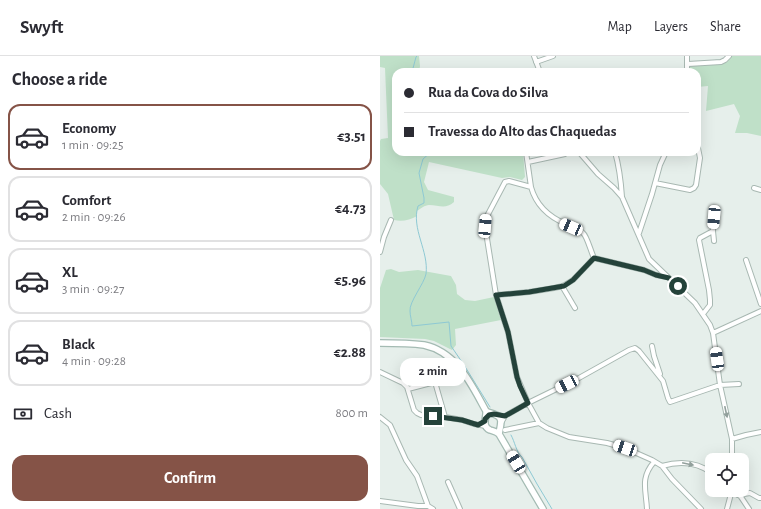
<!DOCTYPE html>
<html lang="en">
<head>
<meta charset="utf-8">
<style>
  :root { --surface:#fff; --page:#f2f2f3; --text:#2b2b33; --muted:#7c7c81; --line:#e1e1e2; --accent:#855347 }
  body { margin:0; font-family:"Alegreya Sans",sans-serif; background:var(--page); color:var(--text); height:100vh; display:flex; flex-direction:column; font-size:15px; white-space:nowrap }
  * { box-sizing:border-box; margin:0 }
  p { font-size:13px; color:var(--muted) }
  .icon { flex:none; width:22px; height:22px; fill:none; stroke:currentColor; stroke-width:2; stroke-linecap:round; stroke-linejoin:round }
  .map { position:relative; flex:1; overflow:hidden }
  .side { display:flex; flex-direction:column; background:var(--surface); width:380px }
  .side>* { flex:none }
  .hud { position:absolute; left:12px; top:12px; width:309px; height:88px; border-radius:12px; box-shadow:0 4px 16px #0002; display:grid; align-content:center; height:88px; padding:0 12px; background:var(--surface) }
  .buttons { position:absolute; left:325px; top:397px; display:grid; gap:8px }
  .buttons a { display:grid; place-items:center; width:44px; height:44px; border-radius:8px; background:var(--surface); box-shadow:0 4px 16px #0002; font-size:20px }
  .end { position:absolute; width:18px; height:18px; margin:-9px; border:5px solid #24423a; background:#fff; box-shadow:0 0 0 2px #fff }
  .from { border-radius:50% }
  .bubble { position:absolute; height:28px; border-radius:12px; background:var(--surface); box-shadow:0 4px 16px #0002; font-size:13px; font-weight:700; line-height:28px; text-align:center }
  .car { position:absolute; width:12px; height:24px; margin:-12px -6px; border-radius:5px; box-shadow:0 0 3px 1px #0007; background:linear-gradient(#fff 24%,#345 0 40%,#fff 0 76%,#345 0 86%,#fff 0) }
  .hud b { display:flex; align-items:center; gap:14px; height:38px; font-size:15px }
  .hud b+b { border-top:1px solid var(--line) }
  .hud i { width:10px; height:10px; background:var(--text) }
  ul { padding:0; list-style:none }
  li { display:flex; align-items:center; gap:12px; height:66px; margin:0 8px 6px; padding:0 4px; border:2px solid var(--line); border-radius:12px }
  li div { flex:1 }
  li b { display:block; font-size:15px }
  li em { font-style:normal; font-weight:700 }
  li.current { border-color:var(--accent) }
  li>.icon { width:36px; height:36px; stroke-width:1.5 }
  h2 { padding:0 12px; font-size:18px; line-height:48px }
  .pay { display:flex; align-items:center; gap:10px; height:44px; padding:0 12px; font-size:15px }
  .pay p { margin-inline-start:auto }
  .primary-button { display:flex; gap:8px; margin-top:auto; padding:8px 12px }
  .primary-button a { flex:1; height:46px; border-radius:12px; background:var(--accent); color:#fff; font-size:16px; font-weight:700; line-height:46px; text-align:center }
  header { display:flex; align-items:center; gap:24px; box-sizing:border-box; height:56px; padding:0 20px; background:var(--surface); border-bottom:1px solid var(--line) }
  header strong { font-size:19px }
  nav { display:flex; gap:22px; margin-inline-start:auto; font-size:14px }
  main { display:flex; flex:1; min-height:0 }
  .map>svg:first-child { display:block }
  .green { fill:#bfe0c8 }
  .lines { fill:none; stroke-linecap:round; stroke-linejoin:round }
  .stream { stroke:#8ec9d4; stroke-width:1 }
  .street-casing { stroke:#a8b8b2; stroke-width:6 }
  .secondary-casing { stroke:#a4bbb3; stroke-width:8 }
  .street { stroke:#fff; stroke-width:4 }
  .secondary { stroke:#fff; stroke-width:5.5 }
  .oneway { fill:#92a09c }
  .route { stroke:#24423a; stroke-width:5 }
</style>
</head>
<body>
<header>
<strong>Swyft</strong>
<nav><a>Map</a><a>Layers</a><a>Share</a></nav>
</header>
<main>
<section class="side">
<h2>Choose a ride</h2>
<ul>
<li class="current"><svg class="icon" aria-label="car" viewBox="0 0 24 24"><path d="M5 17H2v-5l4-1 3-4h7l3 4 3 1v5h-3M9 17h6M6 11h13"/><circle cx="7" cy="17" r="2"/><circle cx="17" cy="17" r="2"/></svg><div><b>Economy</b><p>1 min · 09:25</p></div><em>€3.51</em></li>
<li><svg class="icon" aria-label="car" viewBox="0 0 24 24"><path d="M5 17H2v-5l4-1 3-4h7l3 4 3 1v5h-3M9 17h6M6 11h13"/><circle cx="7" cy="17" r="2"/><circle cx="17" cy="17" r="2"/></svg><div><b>Comfort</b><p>2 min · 09:26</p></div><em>€4.73</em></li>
<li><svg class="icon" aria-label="car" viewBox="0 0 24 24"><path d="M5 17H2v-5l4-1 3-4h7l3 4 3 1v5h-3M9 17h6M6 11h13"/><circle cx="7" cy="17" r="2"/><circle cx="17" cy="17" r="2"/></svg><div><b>XL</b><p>3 min · 09:27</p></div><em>€5.96</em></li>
<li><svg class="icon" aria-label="car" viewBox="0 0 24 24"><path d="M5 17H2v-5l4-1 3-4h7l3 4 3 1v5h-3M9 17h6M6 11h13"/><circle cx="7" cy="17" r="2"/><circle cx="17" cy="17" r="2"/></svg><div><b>Black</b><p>4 min · 09:28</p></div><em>€2.88</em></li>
</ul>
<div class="pay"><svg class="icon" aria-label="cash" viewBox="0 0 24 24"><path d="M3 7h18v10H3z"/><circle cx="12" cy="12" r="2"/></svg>Cash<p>800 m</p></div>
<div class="primary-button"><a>Confirm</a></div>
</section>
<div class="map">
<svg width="381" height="453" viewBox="0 0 381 453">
  <rect width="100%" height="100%" fill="#e6efeb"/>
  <path class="green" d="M0 0H39L40 10 39 16H16V96H143L145 121 142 124 130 121 122 122 49 106 44 126 48 134 74 141V146C65 154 59 149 49 149 45 149 40 153 37 155V160C30 164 22 166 14 164L8 138 0 128V85L1 83 8 82 5 12 0 11Z
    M352 0H381V80L367 77H355L360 60 354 48 326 55 328 30 317 31V16H309V6L346 3Z
    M11 213 19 216 38 214 71 220 76 229 77 238 85 244 95 245 114 241 121 264 75 273 76 289 72 294 54 285 45 283 0 281V232L6 214Z"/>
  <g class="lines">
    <path class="stream" d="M32 16 36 1 37 0
      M51 96 43 103 39 117 44 142V147L38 150C31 173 49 195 46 218 44 228 29 246 30 255 30 260 32 265 32 270L69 266 71 290 84 309 110 351
      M131 379C135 386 136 396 142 401L157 428 172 453"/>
    <g class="street-casing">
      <path id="street" d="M154 0 160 16
        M307 0V16
        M156 6 173 0
        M308 8 341 6 345 4 349 0
        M128 16H129
        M146 96 151 131 129 125 125 126 106 162 105 170 116 239 128 276 137 321 148 347 159 367 167 372 189 381 227 387 245 392 272 404 282 410 292 423 321 453
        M199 96 218 118 234 132 242 141 269 203 315 247 330 269 333 277 340 329 352 383V404
        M235 96C239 110 241 126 242 141
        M148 106 185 98 187 96
        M275 127 310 134 314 132 316 129 320 102 318 92
        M151 131C156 149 169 161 186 168 191 171 199 173 203 177 207 180 211 196 214 202
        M374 132 381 134
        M259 177 272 138 280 109 286 96
        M334 185 333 175 334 161
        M0 196 4 181 11 164
        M366 204 381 248
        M182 230 195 252
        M116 239 149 236 174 232 183 230 193 224 214 202 264 214 276 219 287 221
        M323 258 330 249V244L329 234 319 184 320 182 333 175
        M333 277 381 255
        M272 290 274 300 280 318
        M51 311 55 326
        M0 316 23 327 27 331 34 354 37 357 41 359 65 361 82 364 94 368 106 370
        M28 333 55 326 65 361
        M0 361 10 369 26 404 37 420 48 450 53 453
        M121 367 125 360 148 347 199 322 249 294 255 292 259 295 283 325 288 342 290 346 340 329 359 328
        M125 374 159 367
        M352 383 366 379 381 376
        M282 410C299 405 317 406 332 417
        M68 426 80 453
        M354 434 361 441 369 453
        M358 439 370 437 379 442H381
        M0 445 38 450H48
        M267 453C266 434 260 422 274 406
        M347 453 352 434"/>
    </g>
    <g class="secondary-casing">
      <path id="secondary" d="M0 287C14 287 29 287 44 289 77 296 91 328 106 355 107 361 101 370 110 374 113 375 116 375 119 378L163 453
        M106 355C109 357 112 357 116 359 124 361 120 371 119 378"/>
    </g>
    <use href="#street" class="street"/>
    <use href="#secondary" class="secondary"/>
  </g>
  <defs><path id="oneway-solid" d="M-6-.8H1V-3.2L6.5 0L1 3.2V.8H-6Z"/></defs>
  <g class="oneway">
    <use href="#oneway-solid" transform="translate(346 356) rotate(78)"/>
    <use href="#oneway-solid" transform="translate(308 408) rotate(12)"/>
  </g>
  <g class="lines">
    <path class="route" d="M53 360 82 364 98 369 105 365V363L109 359 114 358 125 360 148 347 140 330 137 321 128 276 116 239 149 236 184 230 193 224 214 202 264 214 276 219 289 222 298 230"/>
  </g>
</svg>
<div class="buttons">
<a><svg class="icon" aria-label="locate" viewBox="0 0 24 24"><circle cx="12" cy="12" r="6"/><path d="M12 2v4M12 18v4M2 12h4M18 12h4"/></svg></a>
</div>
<i class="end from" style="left:298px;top:230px"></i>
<i class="end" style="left:53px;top:360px"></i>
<div class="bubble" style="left:20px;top:302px;width:66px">2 min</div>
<i class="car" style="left:334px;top:161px;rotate:185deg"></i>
<i class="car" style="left:105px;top:170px;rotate:5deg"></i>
<i class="car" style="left:191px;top:171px;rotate:293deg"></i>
<i class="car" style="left:337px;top:303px;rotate:352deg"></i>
<i class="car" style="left:187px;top:328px;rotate:244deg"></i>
<i class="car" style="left:245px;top:392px;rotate:289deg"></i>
<i class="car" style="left:136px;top:406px;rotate:329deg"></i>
<div class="hud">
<b><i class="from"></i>Rua da Cova do Silva</b>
<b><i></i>Travessa do Alto das Chaquedas</b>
</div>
</div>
</main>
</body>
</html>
